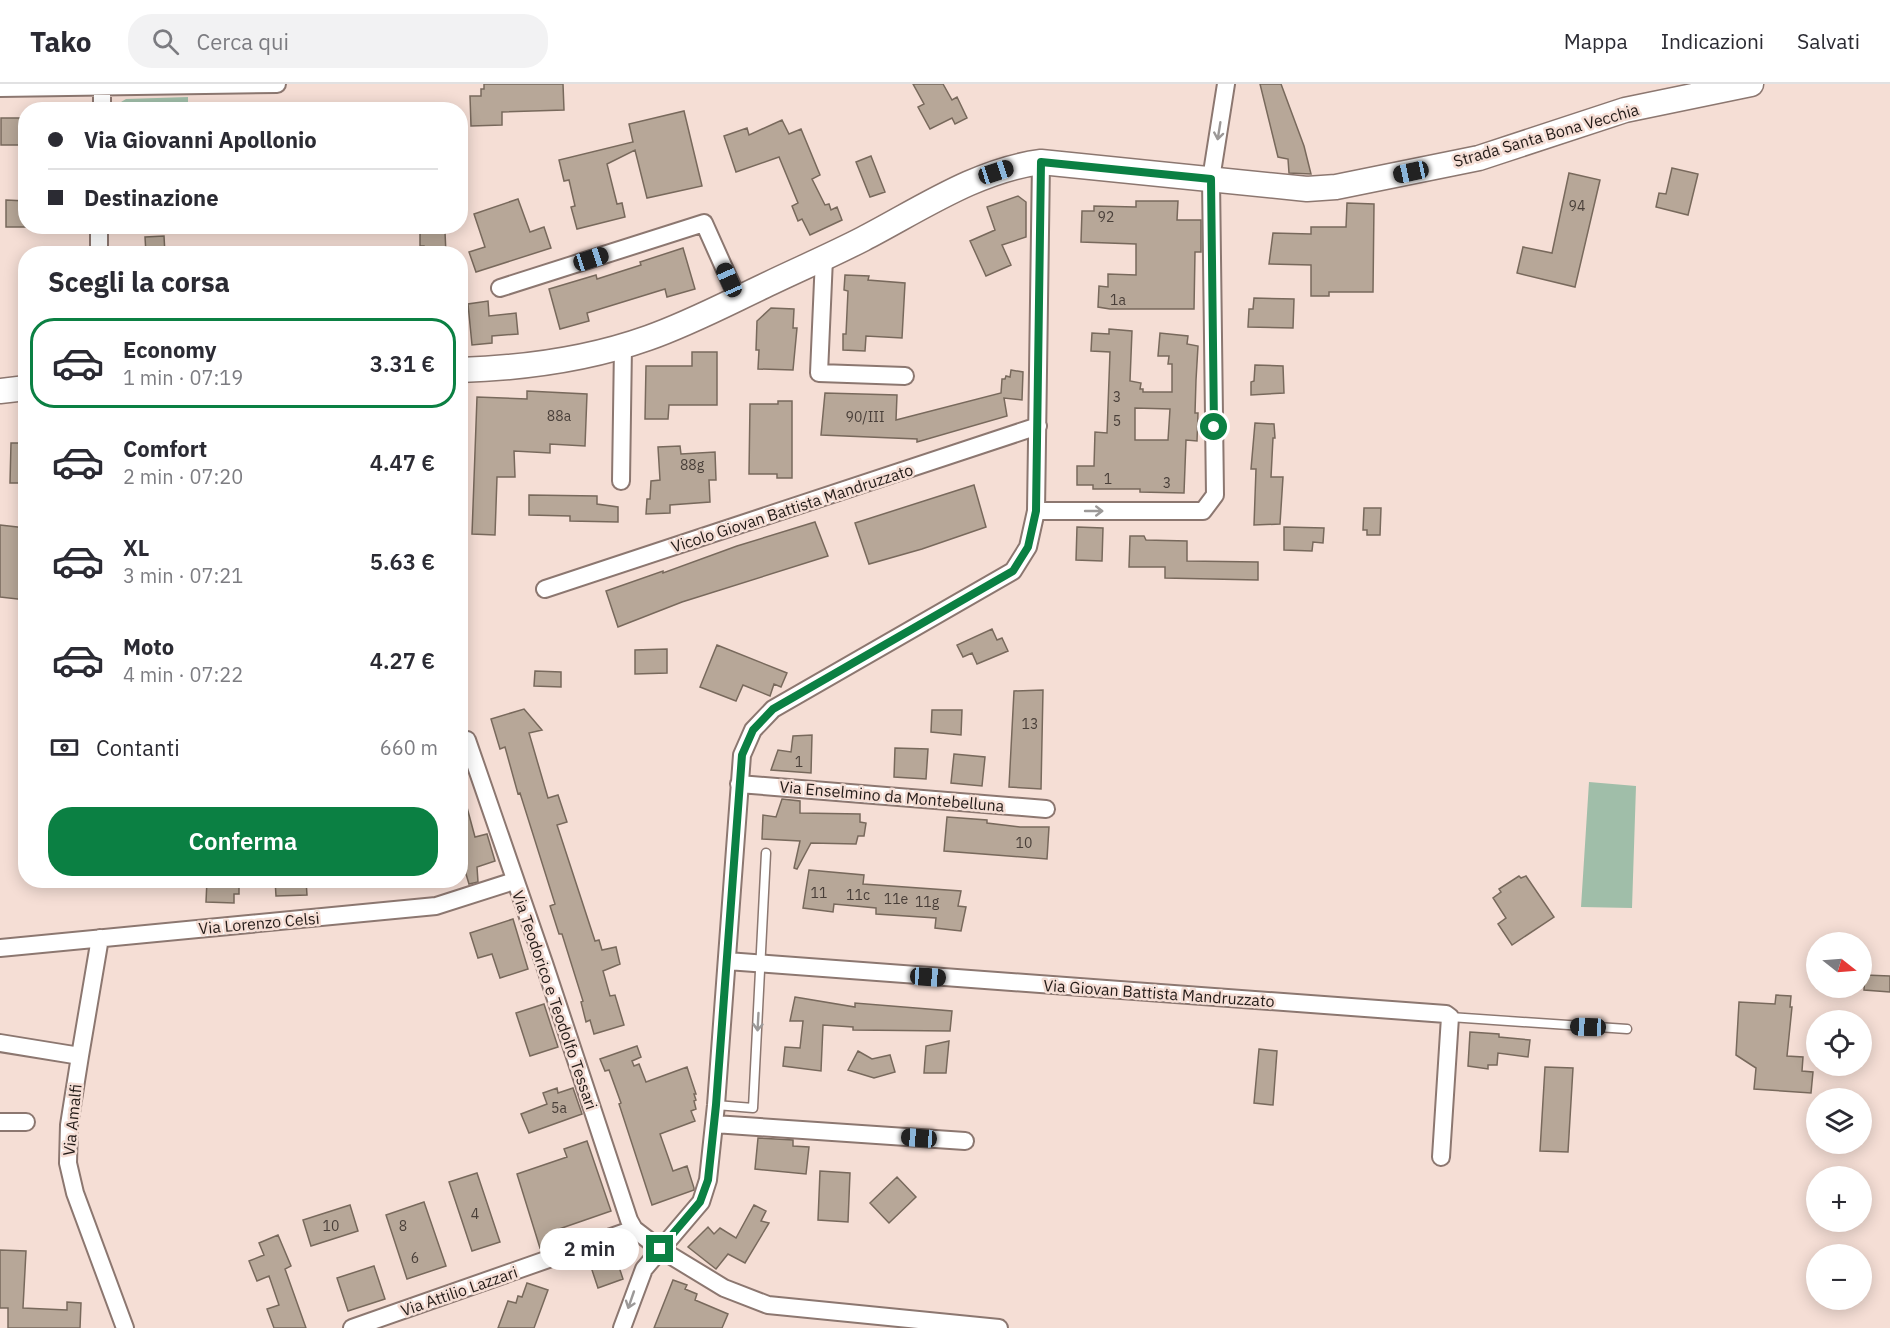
<!DOCTYPE html>
<html lang="it">
<head>
<meta charset="utf-8">
<style>
  :root { --surface:#fff; --page:#f2f2f3; --text:#2b2b33; --muted:#7c7c81; --line:#e1e1e2; --accent:#0b8043 }
  body { margin:0; font-family:"IBM Plex Sans",sans-serif; background:var(--page); color:var(--text); height:100vh; display:flex; flex-direction:column; font-size:22px; white-space:nowrap }
  * { box-sizing:border-box; margin:0 }
  p { font-size:20px; color:var(--muted) }
  .icon { flex:none; width:33px; height:33px; fill:none; stroke:currentColor; stroke-width:2; stroke-linecap:round; stroke-linejoin:round }
  .map { position:relative; flex:1; overflow:hidden }
  .panel { position:absolute; left:18px; top:162px; width:450px; height:642px; display:flex; flex-direction:column; background:var(--surface); border-radius:24px; box-shadow:0 3px 15px #0003 }
  .panel>* { flex:none }
  .banner { position:absolute; left:18px; top:18px; width:450px; height:132px; border-radius:24px; box-shadow:0 3px 15px #0003; display:grid; align-content:center; height:132px; padding:0 30px; background:var(--surface) }
  .needle { width:39px; rotate:107deg }
  .fabs { position:absolute; left:1806px; top:848px; display:grid; gap:12px }
  .fabs a { display:grid; place-items:center; width:66px; height:66px; border-radius:50%; background:var(--surface); box-shadow:0 3px 15px #0003; font-size:30px }
  .end { position:absolute; width:27px; height:27px; margin:-14px; border:8px solid #0b8043; background:#fff; box-shadow:0 0 0 3px #fff }
  .from { border-radius:50% }
  .bubble { position:absolute; height:42px; border-radius:21px; background:var(--surface); box-shadow:0 3px 15px #0003; font-size:20px; font-weight:600; line-height:42px; text-align:center }
  .car { position:absolute; width:18px; height:36px; margin:-18px -9px; border-radius:8px; box-shadow:0 0 4px 2px #0007; background:linear-gradient(#222 24%,#8ab4d8 0 40%,#222 0 76%,#8ab4d8 0 86%,#222 0) }
  .banner b { display:flex; align-items:center; gap:21px; height:57px; font-size:22px }
  .banner b+b { border-top:2px solid var(--line) }
  .banner i { width:15px; height:15px; background:var(--text) }
  ul { padding:0; list-style:none }
  li { display:flex; align-items:center; gap:18px; height:90px; margin:0 12px 9px; padding:0 18px; border:3px solid transparent; border-radius:24px }
  li div { flex:1 }
  li b { display:block; font-size:22px }
  li em { font-style:normal; font-weight:600 }
  li.on { border-color:var(--accent) }
  li>.icon { width:54px; height:54px; stroke-width:1.5 }
  h2 { padding:0 30px; font-size:27px; line-height:72px }
  .pay { display:flex; align-items:center; gap:15px; height:66px; padding:0 30px; font-size:22px }
  .pay p { margin-inline-start:auto }
  .primary-button { display:flex; gap:12px; margin-top:auto; padding:12px 30px }
  .primary-button a { flex:1; height:69px; border-radius:24px; background:var(--accent); color:#fff; font-size:24px; font-weight:600; line-height:69px; text-align:center }
  header { display:flex; align-items:center; gap:36px; box-sizing:border-box; height:84px; padding:0 30px; background:var(--surface); border-bottom:2px solid var(--line) }
  header strong { font-size:28px }
  nav { display:flex; gap:33px; margin-inline-start:auto; font-size:21px }
  .search { width:420px; height:54px; background:var(--page); display:flex; align-items:center; gap:15px; box-sizing:border-box; padding:0 21px; border-radius:24px; color:var(--muted); font-size:22px }
  .map>svg:first-child { display:block }
  .green { fill:#a0bea9 }
  .building { fill:#b7a798; stroke:#78695c; stroke-width:1.5; fill-rule:evenodd }
  .lines { fill:none; stroke-linecap:round; stroke-linejoin:round }
  .lane-casing { stroke:#8c7770; stroke-width:11 }
  .street-casing { stroke:#8c7770; stroke-width:20 }
  .secondary-casing { stroke:#8c7770; stroke-width:27 }
  .lane { stroke:#fff; stroke-width:8 }
  .street { stroke:#fff; stroke-width:16 }
  .secondary { stroke:#fff; stroke-width:24 }
  .oneway { stroke:#9c9998 }
  .route { stroke:#0b8043; stroke-width:8 }
  .labels { text-anchor:middle; stroke-width:5; stroke-linejoin:round; paint-order:stroke }
  .number-label { font-size:14px; fill:#493f39 }
  .street-label { font-size:16px; fill:#241c19; stroke:#f5ded5 }
</style>
</head>
<body>
<header>
<strong>Tako</strong>
<div class="search"><svg class="icon" aria-label="search" viewBox="0 0 24 24"><circle cx="10" cy="10" r="6"/><path d="M15 15l6 6"/></svg>Cerca qui</div>
<nav><a>Mappa</a><a>Indicazioni</a><a>Salvati</a></nav>
</header>
<div class="map">
<svg width="1890" height="1244" viewBox="0 0 1890 1244">
  <rect width="100%" height="100%" fill="#f5ded5"/>
  <path class="green" d="M188 13V25H117L121 18 126 15Z
    M1589 698 1636 702 1632 824 1581 823Z"/>
  <path class="building" d="M484 0H563L564 26 502 28V41L471 42 470 12H481V5H484Z
    M913 0H943L952 16 957 13 967 34 955 40 952 34 930 45 918 23 924 20Z
    M1260 0H1281L1304 62 1311 90 1289 89 1288 75 1278 73Z
    M684 27 702 102 647 114 635 66 607 80 617 120 622 119 625 133 577 145 571 123 575 122 569 96 564 97 559 76 633 58 629 40Z
    M1 34H26V61H1Z
    M782 36 789 50 801 45 820 91 812 95 825 121 829 120 831 126 837 123 842 136 810 151 802 135 798 137 792 122 798 119 779 73 736 88 724 52 747 44 749 51Z
    M871 72 885 108 870 113 856 78Z
    M1672 84 1698 90 1688 131 1656 123 1659 109 1666 110Z
    M1569 89 1600 96 1575 203 1517 189 1523 163 1552 169Z
    M1018 112 1026 118V153L1002 161 1011 181 986 192 970 157 995 146 987 123Z
    M518 115 530 148 544 143 551 164 476 188 469 168 485 163 474 130Z
    M6 116 26 117V143H6Z
    M1136 117H1178L1177 136H1201V168H1195L1194 225H1110L1098 223 1099 202 1108 203V190L1136 191V160L1081 158 1082 127H1094V122L1136 123Z
    M1347 119 1374 120 1373 208H1329V212H1311V181L1269 180 1273 149 1311 150V143H1346Z
    M445 148 446 170H425L424 162H420V149Z
    M164 152 165 170H146L145 153Z
    M683 164 695 205 667 213 665 205 587 229 589 237 560 245 549 205 596 191 597 195 641 181 640 178Z
    M845 191 869 192 868 196 905 199 902 254 866 252 865 267 843 266V250H846L848 207 844 206Z
    M1254 214 1294 215 1293 244 1248 243 1249 225H1253Z
    M488 217 489 232 516 229 518 250 492 252V259L472 261 468 220Z
    M771 224 794 225 793 244H797L793 286 758 285 759 266H756L757 237Z
    M1109 245 1132 247 1130 297 1141 299 1140 305H1143V308H1172V280H1168L1169 272H1158L1160 249 1188 252 1187 260 1198 262 1196 296 1195 329H1198L1197 357 1186 356 1184 409 1140 408V405H1093V401H1077V382H1094L1095 348 1107 349 1110 268 1091 267 1092 249 1109 250ZM1135 324 1170 325 1168 356H1135Z
    M692 268H717V321H669L668 335H645L646 282H692Z
    M1255 281 1283 282 1284 309 1251 311V298L1254 297Z
    M1011 286 1023 288 1022 316 1004 314 1007 332 917 358V355L821 351 825 309 897 311 896 336 1001 309 1002 295H1005L1006 292 1010 293Z
    M527 307 587 310 585 362 550 360V369L514 367 515 393H497L495 451 472 450 477 313 527 315Z
    M778 317H792V394H777V390H749L750 320H778Z
    M1255 339 1274 340 1275 354H1273L1271 393H1283L1280 440 1254 441 1256 385H1251Z
    M11 359H26V399H10Z
    M680 362 681 370 715 368 716 396H709L710 418 670 421V429L646 430 647 415H650L651 397 660 396 658 363Z
    M974 401 986 443 922 465 869 480 855 439Z
    M529 411 597 412V420L618 423V438L570 437V432L529 431Z
    M1364 424H1381L1380 451H1367V446H1363Z
    M815 438 828 472 682 518 618 543 606 507 663 487V489L737 462Z
    M0 441 26 444V516L0 513Z
    M1077 443 1103 444 1102 477 1076 476Z
    M1284 443 1324 444 1323 459 1313 458 1312 467 1284 466Z
    M1130 452H1144L1146 456 1187 457V477L1258 478V496L1165 494V483H1129Z
    M992 545 997 556 1002 554 1008 567 977 580 972 569 963 573 957 561Z
    M717 561 787 589 781 603 774 600 770 612 743 601 736 617 700 603Z
    M667 565V589L635 590V566Z
    M535 587 561 588V603L534 602Z
    M1043 606 1041 705 1009 703 1014 607Z
    M524 625 542 646 529 649 548 714 558 711 567 738 557 741 595 857 599 856 602 866 616 863 620 880 603 887 610 912 615 911 624 941 594 950 590 936 586 938 581 918 583 917 562 850H559L550 822 555 820 520 709 518 710 505 663 500 665 491 635Z
    M932 626H962L961 651 931 648Z
    M812 651 811 689 771 686 778 666 791 668 793 652Z
    M895 664 928 665 926 695 894 693Z
    M954 670 985 673 982 702 951 699Z
    M782 715 800 717V729L860 730V738L866 739 864 752H858L856 760 811 759 797 785 794 784 800 757 762 755 763 731 776 733Z
    M465 716 475 753 487 750 495 777 477 783 478 798 469 800 460 770V717Z
    M947 733 987 736V739L1020 743H1049L1047 775 944 767Z
    M809 786 864 791 863 800 961 807 958 822 966 823 961 847 935 844 936 834 876 830V824L834 820 833 828 803 824Z
    M1519 792 1521 794 1526 792 1554 833 1512 861 1498 840 1506 834 1493 814 1501 808 1499 805Z
    M207 796H239V810H234V819L206 818Z
    M275 796H306L307 811 276 812Z
    M513 835 528 885 500 894 492 870 478 874 470 849Z
    M1865 891 1890 892V908L1864 906Z
    M1776 911 1791 912 1790 923H1792L1787 972 1803 973 1802 987 1813 988 1811 1009 1754 1005 1756 984 1736 971 1739 918 1775 920Z
    M795 913 855 923V919L952 927 950 947 853 946V943L823 941 821 987 783 982 785 963 800 964 803 937H790Z
    M544 920 558 963 530 972 516 929Z
    M1470 948 1499 950V953L1530 956 1528 973 1498 969 1497 981H1488V985L1468 982Z
    M949 957 946 989H924L926 962Z
    M637 962 641 973 632 977 634 982 639 980 646 998 687 983 696 1010H694L696 1016 694 1017 696 1025 691 1027 695 1037 660 1050 673 1087 687 1082 694 1104V1106L652 1121 619 1020 621 1019 609 986 605 987 600 975Z
    M1259 965 1277 967 1273 1021 1254 1019Z
    M858 967 872 975 890 971 895 988 874 994 848 986Z
    M1545 983 1573 984 1568 1068 1540 1067Z
    M557 1004 558 1009 573 1004 582 1030 529 1049 521 1030 547 1020 543 1009Z
    M758 1054 793 1056V1062L809 1063 806 1090 755 1085Z
    M587 1057 611 1127 559 1145 563 1157 540 1164 517 1090 567 1073 564 1065Z
    M820 1087 850 1089 848 1138 818 1136Z
    M477 1089 500 1158 472 1167 449 1098Z
    M897 1093 916 1113 889 1139 870 1119Z
    M424 1118 446 1182 407 1195 386 1131Z
    M350 1121 358 1147 311 1162 303 1136Z
    M754 1121 766 1127 761 1137 769 1139 745 1179 728 1170 716 1185 688 1163 708 1143 714 1150 720 1144 736 1154Z
    M278 1151 291 1182 285 1185 306 1244H274L267 1225 279 1221 269 1192 257 1197 249 1177 264 1171 259 1159Z
    M0 1166 26 1167 23 1224 67 1226V1218L81 1219 80 1244H8V1224H0Z
    M615 1171 623 1195 598 1204 590 1180Z
    M374 1182 385 1215 348 1227 337 1194Z
    M673 1196 687 1201 685 1205 697 1210 695 1216 728 1230 722 1244H654Z
    M527 1199 548 1206 534 1244H498L508 1217 516 1219 518 1212 522 1213Z"/>
  <g class="lines">
    <g class="lane-casing">
      <path id="lane" d="M1450 933 1627 945
        M716 1021 753 1024 766 769"/>
    </g>
    <g class="street-casing">
      <path id="street" d="M0 4 277 0
        M102 26V0
        M99 170V142
        M824 174 819 289 905 292
        M500 204 704 139 738 215
        M621 397 623 262
        M1036 427H1203L1215 411 1211 95 1226 0
        M545 505 1038 342
        M467 656 544 879 629 1136 634 1145 660 1165 724 1204 768 1221 999 1244
        M739 700 1046 725
        M0 864 436 822 514 797
        M727 877 1446 930 1450 933 1441 1073
        M0 959 80 972 69 1041 68 1079 75 1109 125 1244
        M80 972 100 854
        M0 1038H26
        M714 1040 965 1057
        M352 1244 634 1145
        M622 1244 644 1185 695 1125 701 1118 708 1096 716 1021 742 671 753 646 773 625 1013 487 1028 463 1036 427 1041 78"/>
    </g>
    <g class="secondary-casing">
      <path id="secondary" d="M460 286C523 284 589 275 648 254 688 240 726 220 764 202 797 186 830 172 863 155 919 126 977 86 1041 78L1307 105 1336 103 1479 74 1625 26 1751 0
        M0 307 26 304"/>
    </g>
    <use href="#lane" class="lane"/>
    <use href="#street" class="street"/>
    <use href="#secondary" class="secondary"/>
  </g>
  <defs><path id="oneway-shaft" d="M-6 0H5M1.5-3L5.5 0L1.5 3" fill="none" stroke-width="1.6" stroke-linecap="round" stroke-linejoin="round" transform="scale(1.5)"/></defs>
  <g class="oneway">
    <use href="#oneway-shaft" transform="translate(1219 47) rotate(99)"/>
    <use href="#oneway-shaft" transform="translate(1094 427)"/>
    <use href="#oneway-shaft" transform="translate(758 938) rotate(93)"/>
    <use href="#oneway-shaft" transform="translate(631 1216) rotate(109)"/>
  </g>
  <g class="lines">
    <path class="route" d="M660 1165 700 1118 708 1096 716 1021 742 671 753 646 773 625 1013 487 1028 463 1036 427 1041 78 1211 95 1214 343"/>
  </g>
  <g class="labels">
    <g class="number-label">
      <text x="1577" y="127">94</text>
      <text x="1106" y="138">92</text>
      <text x="1118" y="221">1a</text>
      <text x="1117" y="318">3</text>
      <text x="559" y="337">88a</text>
      <text x="865" y="338">90/III</text>
      <text x="1117" y="342">5</text>
      <text x="692" y="386">88g</text>
      <text x="1108" y="400">1</text>
      <text x="1167" y="404">3</text>
      <text x="1030" y="645">13</text>
      <text x="799" y="683">1</text>
      <text x="1024" y="764">10</text>
      <text x="819" y="814">11</text>
      <text x="858" y="816">11c</text>
      <text x="896" y="820">11e</text>
      <text x="927" y="823">11g</text>
      <text x="559" y="1029">5a</text>
      <text x="475" y="1135">4</text>
      <text x="331" y="1147">10</text>
      <text x="403" y="1147">8</text>
      <text x="415" y="1179">6</text>
    </g>
    <g class="street-label">
      <text transform="translate(1546 51) rotate(-16)" y="6">Strada Santa Bona Vecchia</text>
      <text transform="translate(792 424) rotate(-18)" y="6">Vicolo Giovan Battista Mandruzzato</text>
      <text transform="translate(892 712) rotate(5)" y="6">Via Enselmino da Montebelluna</text>
      <text transform="translate(259 839) rotate(-5)" y="6">Via Lorenzo Celsi</text>
      <text transform="translate(1159 909) rotate(4)" y="6">Via Giovan Battista Mandruzzato</text>
      <text transform="translate(555 916) rotate(71)" y="6">Via Teodorico e Teodolfo Tessari</text>
      <text transform="translate(72 1036) rotate(-84)" y="6">Via Amalfi</text>
      <text transform="translate(459 1207) rotate(-19)" y="6">Via Attilio Lazzari</text>
    </g>
  </g>
</svg>
<div class="fabs">
<a><svg class="needle" viewBox="-14 -14 28 28"><path d="M0-13l5 13h-10z" fill="#e53935"/><path d="M0 13l5-13h-10z" fill="#7c7c81"/></svg></a>
<a><svg class="icon" aria-label="locate" viewBox="0 0 24 24"><circle cx="12" cy="12" r="6"/><path d="M12 2v4M12 18v4M2 12h4M18 12h4"/></svg></a>
<a><svg class="icon" aria-label="layers" viewBox="0 0 24 24"><path d="M12 4l9 5-9 5-9-5zM3 14l9 5 9-5"/></svg></a>
<a>+</a>
<a>−</a>
</div>
<i class="end from" style="left:1214px;top:343px"></i>
<i class="end" style="left:660px;top:1165px"></i>
<div class="bubble" style="left:540px;top:1144px;width:99px">2 min</div>
<i class="car" style="left:996px;top:88px;rotate:72deg"></i>
<i class="car" style="left:1411px;top:88px;rotate:258deg"></i>
<i class="car" style="left:591px;top:175px;rotate:72deg"></i>
<i class="car" style="left:729px;top:196px;rotate:336deg"></i>
<i class="car" style="left:928px;top:893px;rotate:94deg"></i>
<i class="car" style="left:1588px;top:943px;rotate:272deg"></i>
<i class="car" style="left:919px;top:1054px;rotate:274deg"></i>
<div class="banner">
<b><i class="from"></i>Via Giovanni Apollonio</b>
<b><i></i>Destinazione</b>
</div>
<section class="panel">
<h2>Scegli la corsa</h2>
<ul>
<li class="on"><svg class="icon" aria-label="car" viewBox="0 0 24 24"><path d="M5 17H2v-5l4-1 3-4h7l3 4 3 1v5h-3M9 17h6M6 11h13"/><circle cx="7" cy="17" r="2"/><circle cx="17" cy="17" r="2"/></svg><div><b>Economy</b><p>1 min · 07:19</p></div><em>3.31 €</em></li>
<li><svg class="icon" aria-label="car" viewBox="0 0 24 24"><path d="M5 17H2v-5l4-1 3-4h7l3 4 3 1v5h-3M9 17h6M6 11h13"/><circle cx="7" cy="17" r="2"/><circle cx="17" cy="17" r="2"/></svg><div><b>Comfort</b><p>2 min · 07:20</p></div><em>4.47 €</em></li>
<li><svg class="icon" aria-label="car" viewBox="0 0 24 24"><path d="M5 17H2v-5l4-1 3-4h7l3 4 3 1v5h-3M9 17h6M6 11h13"/><circle cx="7" cy="17" r="2"/><circle cx="17" cy="17" r="2"/></svg><div><b>XL</b><p>3 min · 07:21</p></div><em>5.63 €</em></li>
<li><svg class="icon" aria-label="car" viewBox="0 0 24 24"><path d="M5 17H2v-5l4-1 3-4h7l3 4 3 1v5h-3M9 17h6M6 11h13"/><circle cx="7" cy="17" r="2"/><circle cx="17" cy="17" r="2"/></svg><div><b>Moto</b><p>4 min · 07:22</p></div><em>4.27 €</em></li>
</ul>
<div class="pay"><svg class="icon" aria-label="cash" viewBox="0 0 24 24"><path d="M3 7h18v10H3z"/><circle cx="12" cy="12" r="2"/></svg>Contanti<p>660 m</p></div>
<div class="primary-button"><a>Conferma</a></div>
</section>
</div>
</body>
</html>
